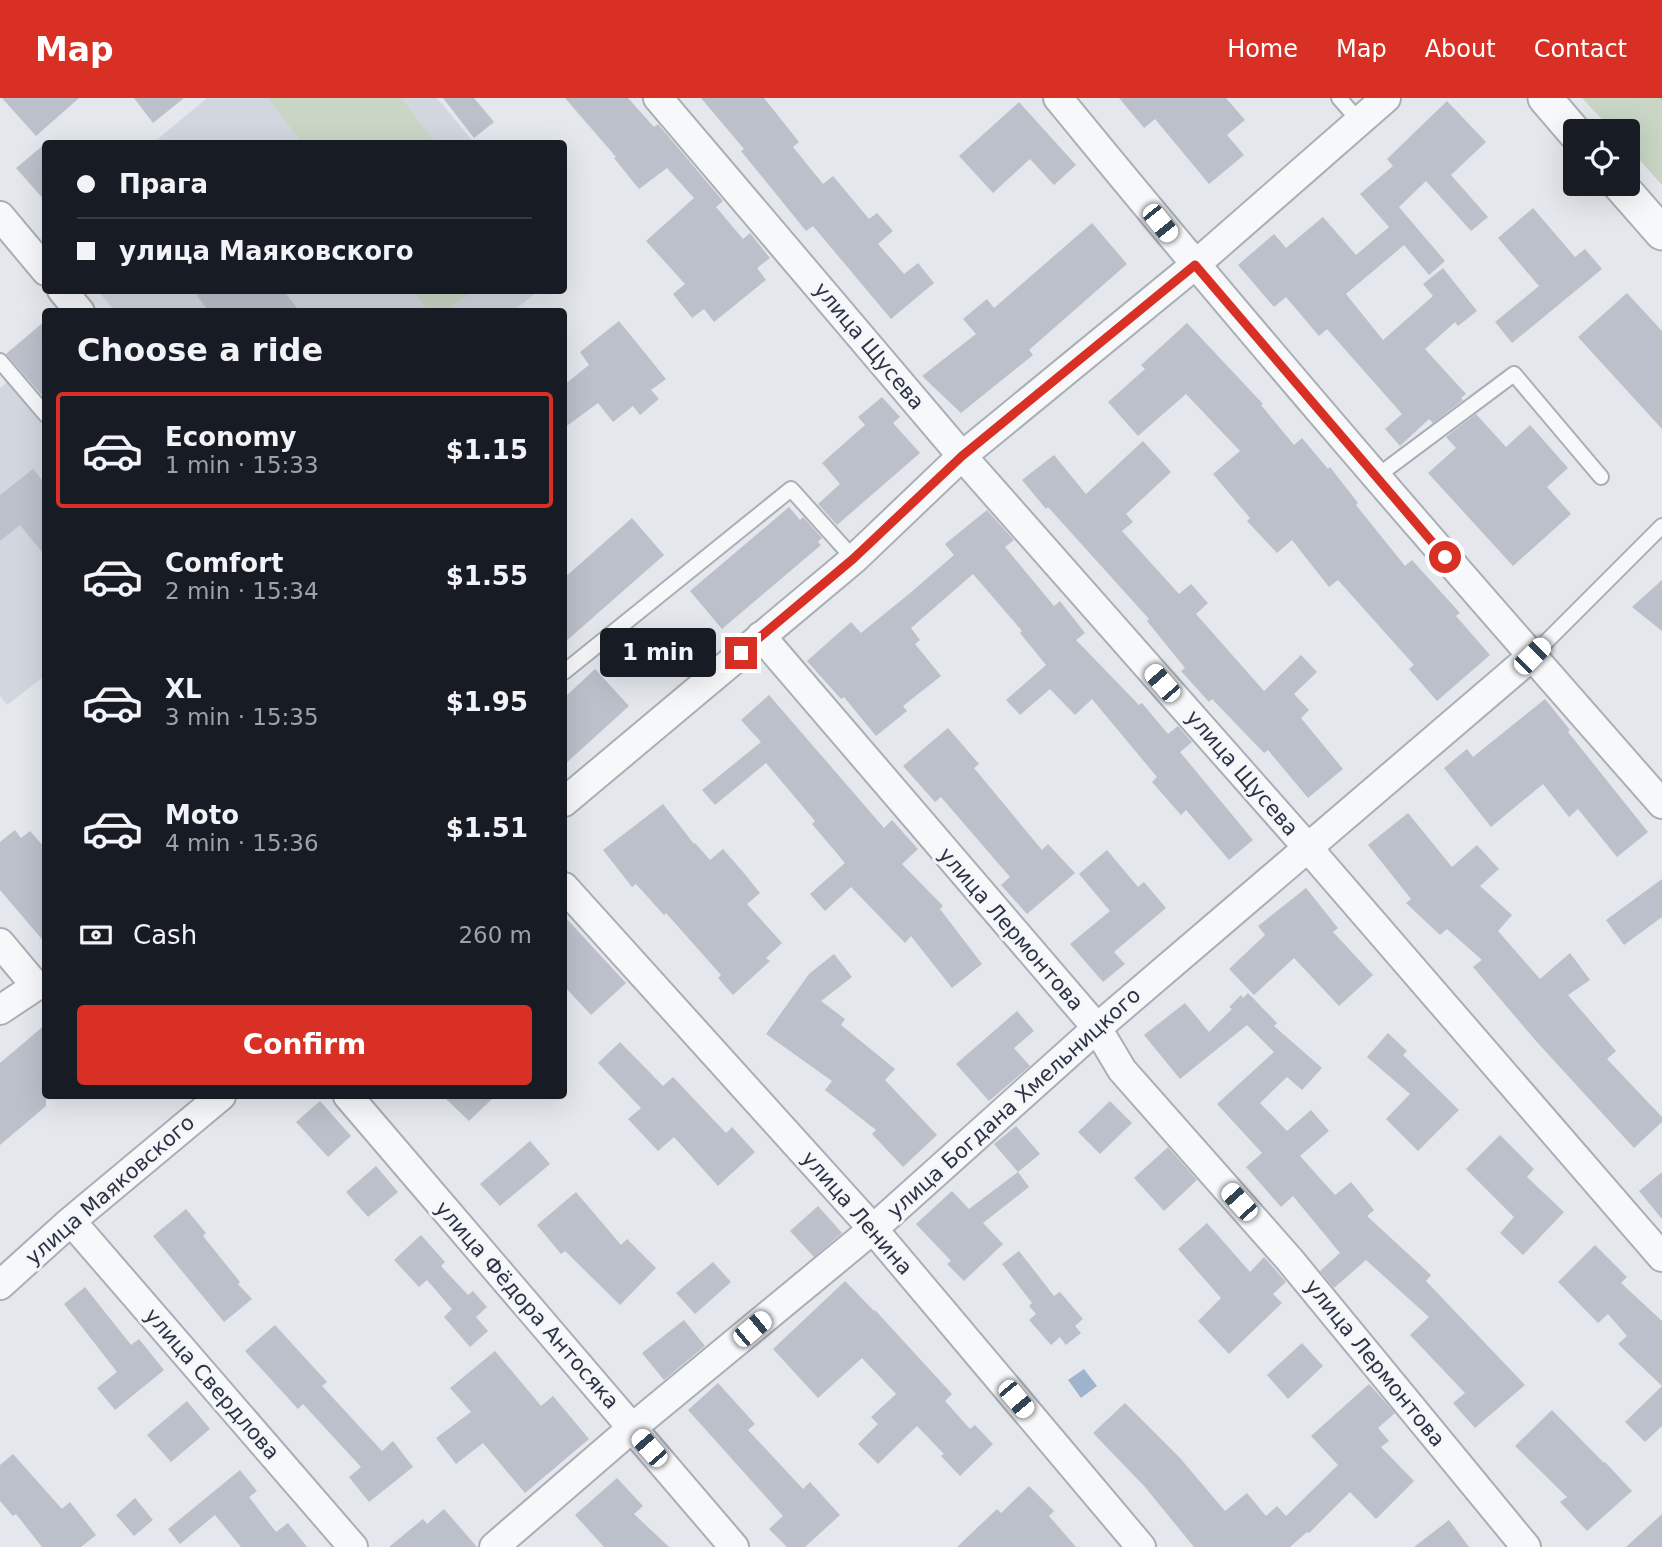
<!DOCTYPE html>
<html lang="en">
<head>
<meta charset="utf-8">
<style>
  :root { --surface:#171b24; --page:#20242c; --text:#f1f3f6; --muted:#9ea1a6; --line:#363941; --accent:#d93025 }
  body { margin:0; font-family:"DejaVu Sans",sans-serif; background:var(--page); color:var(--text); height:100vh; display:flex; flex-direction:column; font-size:26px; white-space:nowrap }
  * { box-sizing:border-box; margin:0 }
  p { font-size:23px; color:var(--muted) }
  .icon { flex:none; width:38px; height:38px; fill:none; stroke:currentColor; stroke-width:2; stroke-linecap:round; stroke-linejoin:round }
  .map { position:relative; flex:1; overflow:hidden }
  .sheet { position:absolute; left:42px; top:210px; width:525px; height:791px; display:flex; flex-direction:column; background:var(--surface); border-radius:7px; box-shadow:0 7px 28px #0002 }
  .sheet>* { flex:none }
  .top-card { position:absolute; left:42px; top:42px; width:525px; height:154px; border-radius:7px; box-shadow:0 7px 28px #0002; display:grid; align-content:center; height:154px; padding:0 35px; background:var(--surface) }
  .buttons { position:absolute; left:1563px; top:21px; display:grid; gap:14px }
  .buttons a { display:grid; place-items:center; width:77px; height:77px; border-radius:7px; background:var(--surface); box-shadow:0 7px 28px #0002; font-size:35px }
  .end { position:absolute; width:32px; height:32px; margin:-16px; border:9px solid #d93025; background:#fff; box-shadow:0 0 0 4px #fff }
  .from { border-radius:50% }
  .bubble { position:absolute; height:49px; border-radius:7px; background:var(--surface); box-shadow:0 7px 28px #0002; font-size:23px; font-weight:700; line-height:49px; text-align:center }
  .car { position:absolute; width:21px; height:42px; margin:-21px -10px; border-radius:9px; box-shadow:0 0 5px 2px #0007; background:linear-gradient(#fff 24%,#345 0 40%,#fff 0 76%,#345 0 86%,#fff 0) }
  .top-card b { display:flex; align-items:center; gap:24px; height:66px; font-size:26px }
  .top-card b+b { border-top:2px solid var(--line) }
  .top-card i { width:18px; height:18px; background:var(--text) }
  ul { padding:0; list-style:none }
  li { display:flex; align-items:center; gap:21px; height:116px; margin:0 14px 10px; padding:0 21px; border:4px solid transparent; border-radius:7px }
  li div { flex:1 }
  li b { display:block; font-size:26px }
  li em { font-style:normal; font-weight:700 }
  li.on { border-color:var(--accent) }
  li>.icon { width:63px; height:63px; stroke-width:1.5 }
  h2 { padding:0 35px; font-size:32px; line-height:84px }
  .pay { display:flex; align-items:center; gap:18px; height:77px; padding:0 35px; font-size:26px }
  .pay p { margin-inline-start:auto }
  .primary-button { display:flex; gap:14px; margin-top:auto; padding:14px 35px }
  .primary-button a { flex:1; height:80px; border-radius:7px; background:var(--accent); color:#fff; font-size:28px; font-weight:700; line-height:80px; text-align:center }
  header { display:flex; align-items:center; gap:42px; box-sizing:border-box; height:98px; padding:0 35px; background:var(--accent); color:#fff }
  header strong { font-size:33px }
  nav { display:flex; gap:38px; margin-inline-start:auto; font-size:24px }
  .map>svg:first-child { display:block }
  .built { fill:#d2d6de }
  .green { fill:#c9d6c5 }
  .water { fill:#9fb4cc }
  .building { fill:#bbc0ca }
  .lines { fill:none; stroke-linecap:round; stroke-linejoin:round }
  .service-casing { stroke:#a9aeb7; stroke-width:18 }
  .minor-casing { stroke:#a9aeb7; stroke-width:32 }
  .tertiary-casing { stroke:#a9aeb7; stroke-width:37 }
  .service { stroke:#f7f8fa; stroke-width:14 }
  .minor { stroke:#f7f8fa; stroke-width:28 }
  .tertiary { stroke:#f7f8fa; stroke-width:33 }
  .route { stroke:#d93025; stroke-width:9 }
  .labels { text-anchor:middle; stroke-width:6; stroke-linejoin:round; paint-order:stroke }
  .street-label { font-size:21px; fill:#2b3445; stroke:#f4f6f9 }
</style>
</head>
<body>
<header>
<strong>Map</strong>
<nav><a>Home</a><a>Map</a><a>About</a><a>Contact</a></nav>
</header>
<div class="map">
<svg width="1662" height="1449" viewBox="0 0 1662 1449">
  <rect width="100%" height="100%" fill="#e4e7ec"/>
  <path class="built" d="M207 0H437L474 45 152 46Z
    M98 193H538L512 214 115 213Z
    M11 281 45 325 46 577 7 607 0 598V290Z"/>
  <path class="green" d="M268 0H401L435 45H302Z
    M1582 0H1662V87L1628 49V33H1613Z
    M413 193H474L446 213H429Z"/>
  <path class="water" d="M1084 1271 1097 1288 1081 1300 1068 1282Z"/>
  <path class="building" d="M2 0H79L36 38Z
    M134 0H184L153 25Z
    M443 0H474L494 24 474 40Z
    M565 0H628L654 29 658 26 723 103 716 109 743 141 750 135 770 160 757 170 766 182 714 224 704 211 692 220 673 196 685 186 646 143 694 100 667 70 639 91 614 60 616 59Z
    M701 0H764L799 44 793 49 823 86 833 78 869 121 877 115 893 133 878 146 904 176 918 165 934 185 891 221 813 128 806 133 741 53 744 51Z
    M1119 0H1226L1245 22 1227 37 1244 57 1209 86 1155 21 1144 30Z
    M1447 3 1486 44 1451 77 1488 119 1471 133 1426 83 1399 109 1445 163 1429 177 1404 147 1346 196 1383 242 1433 198 1423 186 1443 170 1477 213 1458 228 1455 224 1425 251 1466 296 1461 300 1463 302 1433 325 1429 321 1400 348 1385 331 1402 316 1327 231 1319 238 1286 199 1274 209 1238 167 1274 136 1286 150 1323 119 1356 157 1389 129 1360 96 1393 68 1387 61Z
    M1019 4 1076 67 1054 87 1030 61 993 95 959 58Z
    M46 45V104L16 70Z
    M1533 110 1575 159 1585 151 1602 171 1512 245 1495 224 1539 188 1498 140Z
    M1092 125 1127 166 1029 252 1033 257 961 315 922 278 976 236 963 221 987 201 994 210Z
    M193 192H283L300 214H209Z
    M1627 195 1662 233V331L1578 239Z
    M46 222V302L6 256Z
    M619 223 666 281 651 292 659 301 640 317 633 308 613 324 598 305 564 330V287L589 267 580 254Z
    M1187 225 1263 306 1261 307 1294 347 1302 340 1328 371 1330 369 1358 405 1356 407 1405 468 1412 462 1460 515 1456 518 1490 557 1437 603 1409 571 1414 567 1338 482 1329 489 1292 442 1277 455 1247 423 1250 420 1213 376 1240 353 1186 296 1138 338 1108 304 1145 271 1141 267Z
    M882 299 900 319 893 325 920 355 837 427 818 406 840 386 822 365 865 327 858 319Z
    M1476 316 1506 349 1530 327 1568 370 1547 389 1571 416 1513 468 1428 375 1456 350 1446 339Z
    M1143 343 1171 374 1126 416 1133 424 1122 433 1179 496 1191 486 1208 505 1196 516 1264 593 1301 557 1317 574 1294 596 1309 612 1301 620 1343 671 1308 700 1268 652 1264 655 1212 601 1209 604 1181 573 1185 570 1147 523 1149 521 1048 409 1046 411 1022 382 1054 357 1086 396Z
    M33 371 46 387V459L20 427 0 443V397Z
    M789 409 800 422 803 419 822 440 818 444 821 447 722 531 690 493Z
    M987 412 1014 442 1005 449 1054 508 1060 503 1085 535 1076 542 1139 607 1142 605 1168 636 1178 628 1192 644 1180 654 1253 742 1229 762 1186 712 1181 717 1152 684 1157 679 1092 601 1075 617 1050 591 1020 617 1006 602 1046 567 1020 535 1022 533 973 476 911 530 920 542 915 546 941 578 903 608 907 613 876 638 844 599 841 601 807 563 851 524 861 535 909 496 954 457 945 446Z
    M632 420 664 457 564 545V480Z
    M1662 482V533L1632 509Z
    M595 571 629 608 564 667V600Z
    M769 597 884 730 892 722 918 751 902 766 943 808 940 811 982 866 952 890 911 838 905 845 851 789 825 813 810 796 845 765 812 726 815 723 766 665 715 707 702 692 761 644 741 622Z
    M1545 601 1570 632 1568 634 1648 734 1617 759 1578 711 1569 719 1543 686 1491 729 1444 670 1467 651 1473 659Z
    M948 630 979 666 974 670 1042 752 1048 746 1075 775 1027 816 1001 787 1010 779 941 699 935 704 903 668Z
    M663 706 694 746 695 745 710 762 723 751 743 774 760 795 747 806 782 845 766 860 770 863 733 897 718 880 721 877 666 815 664 817 636 786 632 789 603 752Z
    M1408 715 1452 769 1477 747 1499 771 1480 788 1512 817 1498 833 1540 881 1570 855 1590 882 1568 897 1616 953 1607 961 1662 1019V1024L1634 1050 1536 943 1473 869 1482 862 1447 831 1440 837 1406 805 1411 801 1368 747Z
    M15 732 21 740 30 733 46 751V846L0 792V744Z
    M1107 752 1138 789 1144 784 1166 810 1114 854 1125 866 1103 884 1070 846 1110 813 1079 776Z
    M1662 781V819L1624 847 1606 822Z
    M1306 790 1338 830 1333 834 1373 877 1339 908 1294 860 1254 897 1229 871 1265 837 1258 828Z
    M564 818 626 885 591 917 564 888Z
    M834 856 852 879 821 903 845 921 841 927 895 971 885 982 937 1037 903 1069 872 1036 876 1032 825 992 832 983 766 936 809 876Z
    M1248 895 1277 925 1274 928 1322 970 1302 992 1287 979 1260 1005 1287 1033 1311 1012 1329 1033 1300 1058 1335 1097 1351 1084 1374 1112 1367 1118 1431 1177 1426 1183 1525 1287 1475 1330 1453 1305 1465 1295 1410 1237 1429 1219 1366 1162 1334 1190 1320 1173 1340 1155 1293 1098 1281 1109 1246 1069 1262 1055 1217 1006 1274 954 1247 927 1180 981 1144 937 1185 905 1209 934 1232 911 1229 909 1241 897 1243 900Z
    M1017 913 1034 933 1014 950 1030 968 989 1003 956 966Z
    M46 926V1008L0 1047V965Z
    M1388 935 1407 953 1403 957 1459 1012 1418 1053 1386 1021 1410 996 1367 959Z
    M620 944 663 988 673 979 726 1035 732 1029 755 1054 718 1088 674 1039 658 1053 628 1021 641 1010 598 965Z
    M443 998H495L469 1023Z
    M320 1003 351 1038 328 1059 296 1024Z
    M1110 1003 1132 1025 1100 1056 1078 1034Z
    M1016 1028 1040 1056 1018 1074 994 1046Z
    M1500 1037 1534 1071 1527 1079 1564 1114 1523 1157 1500 1135 1514 1119 1466 1071Z
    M530 1043 550 1066 500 1108 480 1086Z
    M1168 1049 1197 1082 1164 1113 1134 1080Z
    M376 1068 398 1094 368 1119 346 1094Z
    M1018 1074 1029 1089 983 1125 1003 1146 964 1183 947 1166 951 1163 916 1126 952 1093 969 1111Z
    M1662 1074V1121L1639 1093Z
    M576 1094 621 1147 627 1141 656 1170 620 1207 565 1153 561 1156 537 1127Z
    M818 1108 842 1135 814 1159 790 1133Z
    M186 1111 206 1135 203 1138 240 1184 238 1186 252 1201 224 1224 153 1138Z
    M1207 1125 1250 1174 1264 1159 1286 1184 1273 1196 1282 1205 1229 1256 1198 1223 1221 1200 1178 1151Z
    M421 1137 445 1164 441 1168 468 1197 473 1193 487 1209 476 1219 488 1233 470 1249 444 1219 452 1211 427 1182 419 1189 394 1162Z
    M1595 1147 1627 1179 1621 1185 1662 1223V1328L1645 1344 1625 1324 1662 1288 1618 1246 1627 1238 1608 1216 1598 1225 1558 1184Z
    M1019 1153 1054 1198 1060 1194 1083 1221 1075 1228 1081 1235 1066 1247 1060 1239 1051 1247 1029 1222 1036 1216 1029 1208 1032 1205 1002 1166Z
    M713 1164 731 1184 695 1216 676 1195Z
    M845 1183 874 1213 875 1212 952 1296 945 1303 970 1331 975 1327 993 1346 960 1378 941 1358 944 1356 917 1328 878 1366 858 1346 878 1326 871 1319 896 1296 862 1260 818 1300 773 1251Z
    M85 1189 131 1247 139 1241 164 1272 115 1312 97 1290 117 1274 64 1206Z
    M684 1222 705 1248 664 1282 642 1255Z
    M275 1227 327 1284 322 1288 382 1353 393 1343 413 1369 369 1404 349 1379 361 1369 303 1306 298 1311 245 1253Z
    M1302 1245 1323 1268 1288 1301 1267 1277Z
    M495 1253 541 1308 553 1298 589 1341 525 1395 483 1345 456 1366 436 1340 471 1314 450 1290Z
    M718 1285 755 1326 748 1332 803 1391 810 1384 840 1417 805 1449H787L769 1431 783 1418 688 1312Z
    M1369 1286 1395 1315 1378 1330 1389 1343 1381 1349 1414 1383 1376 1421 1350 1394 1309 1435 1307 1434 1290 1449H1194L1145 1389 1093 1335 1125 1305 1180 1360 1225 1413 1247 1395 1266 1418 1277 1408 1286 1418 1338 1367 1311 1338Z
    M187 1303 210 1331 171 1364 147 1337Z
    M1552 1312 1604 1365 1605 1364 1632 1393 1587 1433 1560 1404 1567 1399 1515 1348Z
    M13 1356 62 1411 70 1404 96 1437 81 1449H42L16 1416 13 1418 0 1403V1367Z
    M240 1372 257 1393 249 1399 276 1434 288 1425 307 1449H241L215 1417 180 1446 168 1431Z
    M617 1380 643 1408 634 1416 669 1449H604L575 1417Z
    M1029 1388 1054 1413 1049 1418 1076 1449H957L997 1411 1001 1415Z
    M135 1400 153 1422 134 1438 116 1417Z
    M444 1411 477 1449H389L423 1421 427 1426Z
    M1662 1416V1449H1626Z
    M1449 1422 1469 1449H1414Z"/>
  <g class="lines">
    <g class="service-casing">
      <path id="service" d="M1339 0 1360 24
        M0 263 46 317
        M1376 379 1514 276 1601 379
        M1532 558 1662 428
        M564 574 791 391 854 461"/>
    </g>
    <g class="minor-casing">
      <path id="minor" d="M658 0 962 358 1308 750 1662 1159
        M1058 0C1254 240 1457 473 1662 706
        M0 118 46 173
        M62 192 80 214
        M761 538 1097 930 1122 972 1289 1161 1526 1449
        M564 704 854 461 962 358 1195 167 1386 0
        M564 789 873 1131 1141 1449
        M0 845 36 888 0 912
        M348 998 734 1449
        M71 1123 353 1449
        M0 1187 71 1123 221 998
        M494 1449 632 1330 873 1131 1097 930 1532 558"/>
    </g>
    <g class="tertiary-casing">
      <path id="tertiary" d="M1545 0 1575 35
        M1619 86 1662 135"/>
    </g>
    <use href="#service" class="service"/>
    <use href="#minor" class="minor"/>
    <use href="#tertiary" class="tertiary"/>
  </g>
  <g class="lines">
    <path class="route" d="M741 555 853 461 962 358 1195 167 1445 459"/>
  </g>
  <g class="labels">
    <g class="street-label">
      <text transform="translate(869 248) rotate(50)" y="7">улица Щусева</text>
      <text transform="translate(1242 675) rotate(49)" y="7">улица Щусева</text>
      <text transform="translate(1011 831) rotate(49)" y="7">улица Лермонтова</text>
      <text transform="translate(1014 1005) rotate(-42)" y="7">улица Богдана Хмельницкого</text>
      <text transform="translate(110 1092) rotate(-41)" y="7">улица Маяковского</text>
      <text transform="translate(857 1115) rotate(49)" y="7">улица Ленина</text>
      <text transform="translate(527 1207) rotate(49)" y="7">улица Фёдора Антосяка</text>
      <text transform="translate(1375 1265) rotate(51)" y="7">улица Лермонтова</text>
      <text transform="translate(212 1286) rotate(49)" y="7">улица Свердлова</text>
    </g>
  </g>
</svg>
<div class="buttons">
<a><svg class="icon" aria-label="locate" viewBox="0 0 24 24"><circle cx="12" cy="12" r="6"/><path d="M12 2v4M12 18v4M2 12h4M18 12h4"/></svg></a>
</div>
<i class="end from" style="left:1445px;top:459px"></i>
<i class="end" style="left:741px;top:555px"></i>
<div class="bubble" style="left:600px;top:530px;width:116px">1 min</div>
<i class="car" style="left:1160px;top:125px;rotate:141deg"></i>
<i class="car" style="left:1532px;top:558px;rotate:45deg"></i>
<i class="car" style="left:1162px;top:585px;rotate:319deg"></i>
<i class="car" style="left:1239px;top:1104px;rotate:318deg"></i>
<i class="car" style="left:752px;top:1231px;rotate:50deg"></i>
<i class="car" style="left:1016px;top:1301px;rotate:140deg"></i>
<i class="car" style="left:649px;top:1350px;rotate:319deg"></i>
<div class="top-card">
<b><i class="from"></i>Прага</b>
<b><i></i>улица Маяковского</b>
</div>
<section class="sheet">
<h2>Choose a ride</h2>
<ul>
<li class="on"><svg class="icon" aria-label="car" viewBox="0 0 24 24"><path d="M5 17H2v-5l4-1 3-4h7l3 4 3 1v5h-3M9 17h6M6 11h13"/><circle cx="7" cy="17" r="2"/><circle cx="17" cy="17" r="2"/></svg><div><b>Economy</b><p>1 min · 15:33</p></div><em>$1.15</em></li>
<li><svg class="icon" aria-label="car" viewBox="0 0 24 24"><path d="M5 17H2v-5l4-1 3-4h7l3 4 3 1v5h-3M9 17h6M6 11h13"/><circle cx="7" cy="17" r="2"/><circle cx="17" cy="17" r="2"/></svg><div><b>Comfort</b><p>2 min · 15:34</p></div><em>$1.55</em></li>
<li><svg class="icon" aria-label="car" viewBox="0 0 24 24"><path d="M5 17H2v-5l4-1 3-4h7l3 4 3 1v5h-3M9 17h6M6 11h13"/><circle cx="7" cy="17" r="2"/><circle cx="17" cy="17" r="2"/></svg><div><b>XL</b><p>3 min · 15:35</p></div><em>$1.95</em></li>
<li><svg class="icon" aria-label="car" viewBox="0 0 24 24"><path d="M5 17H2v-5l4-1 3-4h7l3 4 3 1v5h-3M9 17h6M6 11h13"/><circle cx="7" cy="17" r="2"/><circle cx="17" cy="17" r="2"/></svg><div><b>Moto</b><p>4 min · 15:36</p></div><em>$1.51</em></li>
</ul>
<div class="pay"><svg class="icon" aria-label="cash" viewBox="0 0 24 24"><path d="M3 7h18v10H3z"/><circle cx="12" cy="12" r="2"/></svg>Cash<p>260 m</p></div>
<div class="primary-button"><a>Confirm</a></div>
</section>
</div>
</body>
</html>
